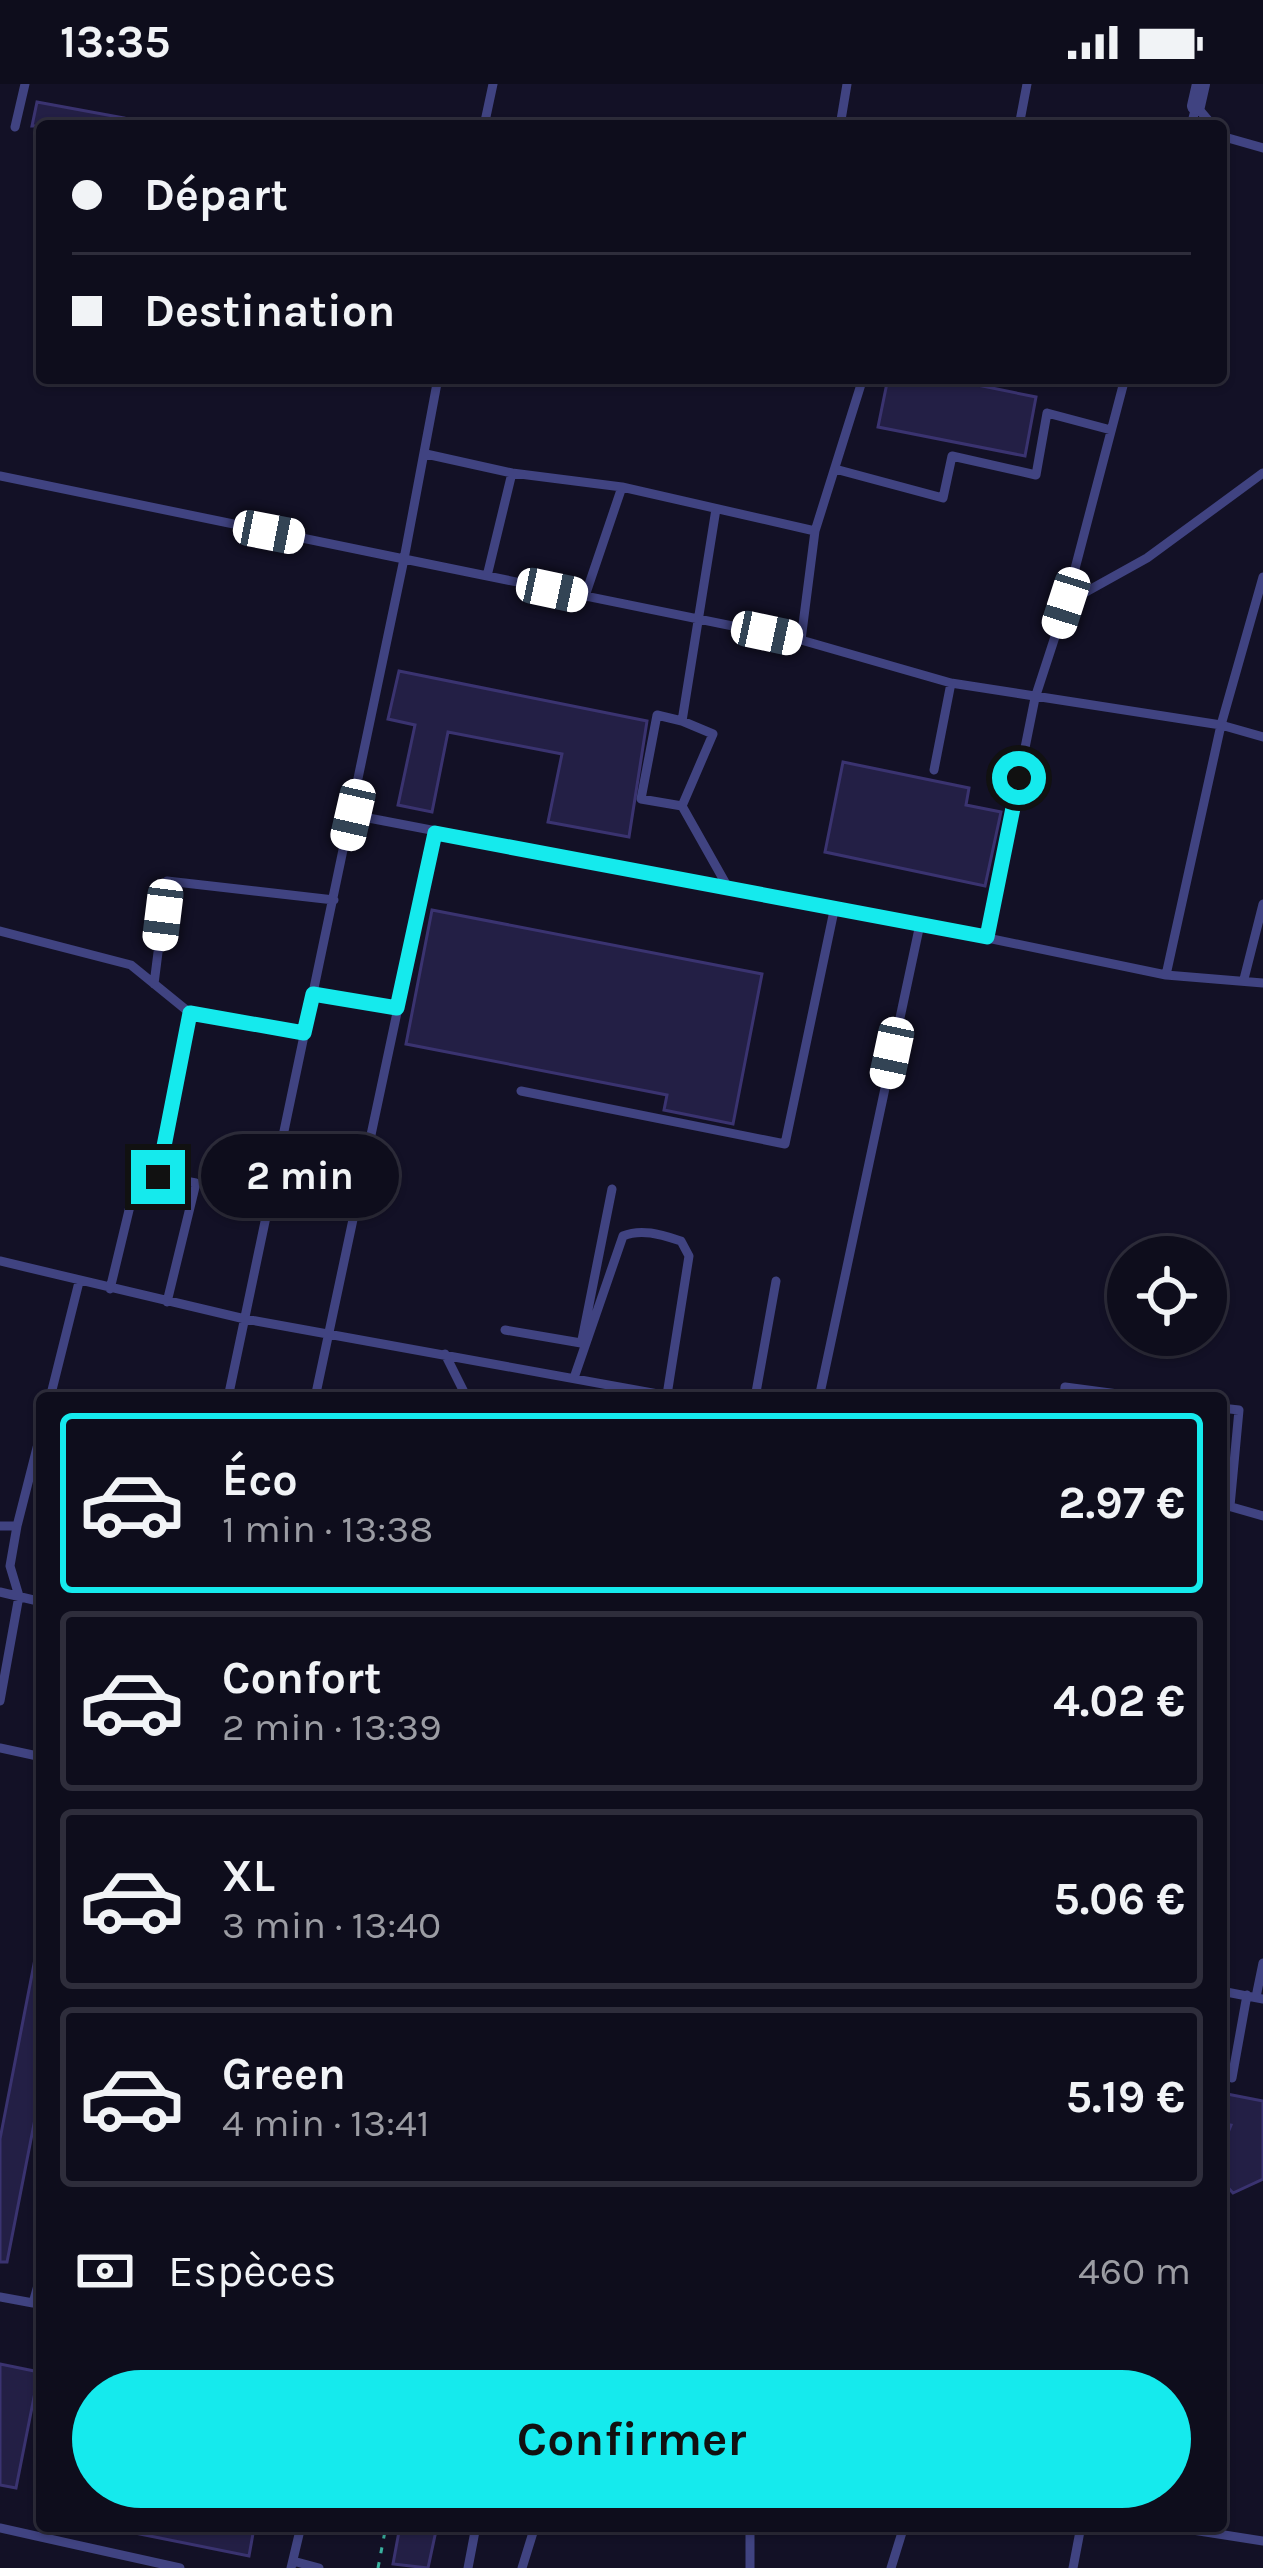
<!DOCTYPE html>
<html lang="fr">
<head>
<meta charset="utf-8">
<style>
  :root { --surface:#0e0d1c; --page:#171625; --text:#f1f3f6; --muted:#9b9ca3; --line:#2e2d3b; --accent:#15eaed }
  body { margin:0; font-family:Karla,sans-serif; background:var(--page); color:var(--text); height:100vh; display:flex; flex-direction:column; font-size:45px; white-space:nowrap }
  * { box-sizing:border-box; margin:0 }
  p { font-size:39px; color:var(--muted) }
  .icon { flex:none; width:66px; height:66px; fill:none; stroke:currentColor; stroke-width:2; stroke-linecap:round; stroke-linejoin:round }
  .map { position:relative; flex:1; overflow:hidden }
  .panel { position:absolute; left:36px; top:1308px; width:1191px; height:1140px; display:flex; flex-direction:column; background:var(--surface); border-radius:12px; box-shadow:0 3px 9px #0004,0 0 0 3px var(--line) }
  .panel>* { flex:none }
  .hud { position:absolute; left:36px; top:36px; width:1191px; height:264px; border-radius:12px; box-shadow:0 3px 9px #0004,0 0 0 3px var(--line); display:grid; align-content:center; height:264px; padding:0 36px; background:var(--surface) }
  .buttons { position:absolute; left:1107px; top:1152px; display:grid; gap:24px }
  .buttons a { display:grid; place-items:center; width:120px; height:120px; border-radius:50%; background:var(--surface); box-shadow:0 3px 9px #0004,0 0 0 3px var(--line); font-size:60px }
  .end { position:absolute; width:54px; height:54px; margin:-27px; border:15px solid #15eaed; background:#111; box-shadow:0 0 0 6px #111 }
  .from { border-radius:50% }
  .bubble { position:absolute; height:84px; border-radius:42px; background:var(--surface); box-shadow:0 3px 9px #0004,0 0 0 3px var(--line); font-size:39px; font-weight:700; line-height:84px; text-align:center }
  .car { position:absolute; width:36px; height:72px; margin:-36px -18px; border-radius:15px; box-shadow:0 0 9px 3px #0007; background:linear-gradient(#fff 24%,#345 0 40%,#fff 0 76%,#345 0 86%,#fff 0) }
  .hud b { display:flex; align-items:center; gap:42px; height:114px; font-size:45px }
  .hud b+b { border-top:3px solid var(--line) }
  .hud i { width:30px; height:30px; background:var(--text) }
  ul { padding:21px 0 0; list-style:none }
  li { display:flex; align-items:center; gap:36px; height:180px; margin:0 24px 18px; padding:0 12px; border:6px solid var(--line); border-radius:12px }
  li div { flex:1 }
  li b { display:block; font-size:45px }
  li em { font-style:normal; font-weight:700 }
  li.current { border-color:var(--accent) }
  li>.icon { width:108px; height:108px; stroke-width:1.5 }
  .pay { display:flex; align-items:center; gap:30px; height:132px; padding:0 36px; font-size:45px }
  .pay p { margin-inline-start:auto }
  .primary-button { display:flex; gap:24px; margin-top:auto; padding:24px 36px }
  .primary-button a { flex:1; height:138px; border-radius:72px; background:var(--accent); color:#111; font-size:48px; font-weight:700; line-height:138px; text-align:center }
  .status { display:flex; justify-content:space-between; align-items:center; height:84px; padding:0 60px; background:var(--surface); direction:ltr }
  .status svg { height:33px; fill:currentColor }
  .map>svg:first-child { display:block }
  .building { fill:#231f45; stroke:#3a3370; stroke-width:3 }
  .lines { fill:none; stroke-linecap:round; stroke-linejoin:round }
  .path { stroke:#39b09e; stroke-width:3; stroke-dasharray:6 9; stroke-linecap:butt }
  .lane { stroke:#404381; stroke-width:9 }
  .street { stroke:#404381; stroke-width:18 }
  .route { stroke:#15eaed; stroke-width:15 }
</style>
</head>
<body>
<div class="status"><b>13:35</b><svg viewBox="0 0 49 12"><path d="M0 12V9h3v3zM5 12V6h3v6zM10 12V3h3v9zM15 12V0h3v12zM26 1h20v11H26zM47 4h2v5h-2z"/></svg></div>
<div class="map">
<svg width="1263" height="2484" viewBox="0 0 1263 2484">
  <rect width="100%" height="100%" fill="#131126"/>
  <path class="building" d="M37 18 124 34 123 42H32Z
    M888 294H943L1036 313 1025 372 878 343Z
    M399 587 647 637 629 753 548 738 562 670 448 648 432 728 398 721 415 641 388 635Z
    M843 678 969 704 966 721 1001 728 985 802 825 768Z
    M432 826 762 890 733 1040 664 1026 667 1011 406 960Z
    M35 1875 42 1876V1999L7 2178H0V2055Z
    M1227 2010 1263 2017V2095L1233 2109 1221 2096V2066L1231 2041 1221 2039Z
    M0 2280 39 2288 16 2404 0 2401Z
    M136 2442H245L254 2444 249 2472 135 2449Z
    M400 2442H437L428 2484 393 2480Z"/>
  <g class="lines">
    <path class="path" d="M378 2484 386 2442"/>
    <path class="lane" d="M1197 23 1213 42
      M484 42 493 0
      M840 42 847 0
      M1019 42 1027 0
      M1191 42 1196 22
      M15 43 25 0
      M1221 52 1263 64
      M438 294 404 475 801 556 951 599 1221 641 1166 891
      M426 370 512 389 622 403 815 447
      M835 385 943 414 952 372 1036 391 1047 329 1111 346
      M0 392 404 475 228 1314
      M716 425 682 637 657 631 641 715 682 722 726 800
      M487 492 512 389
      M1263 493 1221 641 1263 653
      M585 512 622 403
      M1066 519 1125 294
      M801 556 815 447 863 294
      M934 686 951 599
      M682 722 713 650 682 637
      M353 731 920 840 819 1314
      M920 840 1166 891 1263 899
      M0 847 131 881 190 929 158 1092 138 1089 110 1205
      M987 853 1035 614 1066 519 1147 474 1263 389
      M1244 895 1263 820
      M154 900 167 797 334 816
      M313 910 397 924
      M190 929 304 949
      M521 1007 785 1060 835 822
      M282 1054 368 1069
      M158 1092 196 1099 167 1218
      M0 1177 245 1235 680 1314
      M505 1246 581 1259
      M582 1256 612 1105
      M445 1270 467 1314
      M575 1291 623 1152C642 1144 662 1151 681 1157L689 1172 667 1311
      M50 1314 79 1198
      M315 1314 435 750
      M755 1314 776 1197
      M1064 1314 1065 1303 1148 1314
      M1221 1324 1239 1326 1230 1422
      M1221 1420 1263 1432
      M0 1442H17L10 1482 19 1512 0 1617
      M17 1442 42 1344
      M0 1508 42 1518
      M0 1664 42 1673
      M1221 1907 1263 1915
      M1256 1913 1263 1879
      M1232 1994 1247 1911
      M0 2213 33 2219 42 2187
      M1167 2442 1263 2457
      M0 2444 180 2484
      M976 2446V2442
      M293 2477 319 2484
      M291 2484 301 2442
      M468 2484 476 2442
      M522 2484 535 2442
      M750 2484V2442
      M891 2484 904 2442
      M1073 2484 1081 2442"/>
    <path class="street" d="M1196 22 1201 0"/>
  </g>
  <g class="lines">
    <path class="route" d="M158 1093 190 929 304 949 313 910 397 924 435 749 987 853 1019 694"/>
  </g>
</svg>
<div class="buttons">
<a><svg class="icon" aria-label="locate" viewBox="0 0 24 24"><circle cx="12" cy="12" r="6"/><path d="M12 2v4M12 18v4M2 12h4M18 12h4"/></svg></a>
</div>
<i class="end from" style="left:1019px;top:694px"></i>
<i class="end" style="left:158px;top:1093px"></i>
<div class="bubble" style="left:201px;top:1050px;width:198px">2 min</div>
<i class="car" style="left:269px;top:448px;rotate:101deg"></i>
<i class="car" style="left:552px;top:506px;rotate:102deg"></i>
<i class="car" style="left:1066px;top:519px;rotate:198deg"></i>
<i class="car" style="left:767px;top:549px;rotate:102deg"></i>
<i class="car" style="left:353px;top:731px;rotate:193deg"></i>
<i class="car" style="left:163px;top:831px;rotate:187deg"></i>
<i class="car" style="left:892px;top:969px;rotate:192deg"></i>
<div class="hud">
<b><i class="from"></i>Départ</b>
<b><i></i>Destination</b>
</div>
<section class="panel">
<ul>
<li class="current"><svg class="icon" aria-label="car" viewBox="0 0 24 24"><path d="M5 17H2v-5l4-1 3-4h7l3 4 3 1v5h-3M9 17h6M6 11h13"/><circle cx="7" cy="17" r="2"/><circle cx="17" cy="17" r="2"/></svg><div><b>Éco</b><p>1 min · 13:38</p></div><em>2.97 €</em></li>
<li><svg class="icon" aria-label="car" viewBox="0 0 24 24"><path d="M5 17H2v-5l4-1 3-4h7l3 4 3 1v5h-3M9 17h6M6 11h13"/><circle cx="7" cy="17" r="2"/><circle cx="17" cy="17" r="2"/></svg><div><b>Confort</b><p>2 min · 13:39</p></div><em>4.02 €</em></li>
<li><svg class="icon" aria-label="car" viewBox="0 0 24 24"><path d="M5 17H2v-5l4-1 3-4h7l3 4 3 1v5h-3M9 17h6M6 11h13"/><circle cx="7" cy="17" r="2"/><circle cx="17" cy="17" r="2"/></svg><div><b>XL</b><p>3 min · 13:40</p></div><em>5.06 €</em></li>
<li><svg class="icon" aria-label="car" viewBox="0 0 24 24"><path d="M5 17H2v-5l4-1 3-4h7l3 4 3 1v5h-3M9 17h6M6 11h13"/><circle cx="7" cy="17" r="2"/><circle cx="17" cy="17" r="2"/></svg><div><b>Green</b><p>4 min · 13:41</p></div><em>5.19 €</em></li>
</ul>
<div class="pay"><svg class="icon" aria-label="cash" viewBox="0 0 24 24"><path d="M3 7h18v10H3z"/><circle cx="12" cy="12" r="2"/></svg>Espèces<p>460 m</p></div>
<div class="primary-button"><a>Confirmer</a></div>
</section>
</div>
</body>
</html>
